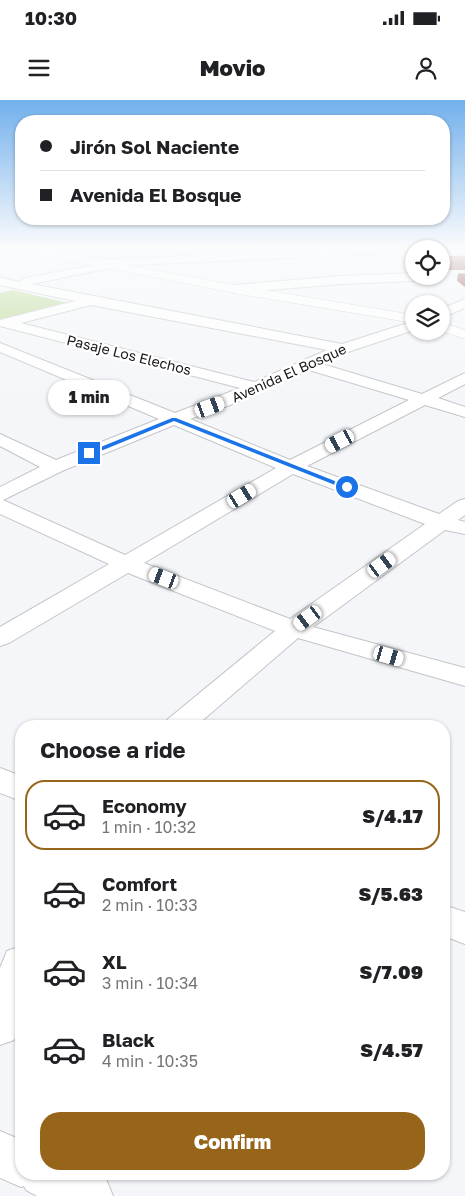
<!DOCTYPE html>
<html lang="en">
<head>
<meta charset="utf-8">
<style>
  :root { --surface:#fff; --page:#f6f6f6; --text:#202124; --muted:#757577; --line:#e0e0e0; --accent:#976519 }
  body { margin:0; font-family:"Golos Text",sans-serif; background:var(--page); color:var(--text); height:100vh; display:flex; flex-direction:column; font-size:19px; white-space:nowrap }
  * { box-sizing:border-box; margin:0 }
  p { font-size:16px; color:var(--muted) }
  .icon { flex:none; width:28px; height:28px; fill:none; stroke:currentColor; stroke-width:2; stroke-linecap:round; stroke-linejoin:round }
  .map { position:relative; flex:1; overflow:hidden }
  .panel { position:absolute; left:15px; top:620px; width:435px; height:460px; display:flex; flex-direction:column; background:var(--surface); border-radius:20px; box-shadow:0 1px 4px #0004 }
  .panel>* { flex:none }
  .banner { position:absolute; left:15px; top:15px; width:435px; height:110px; border-radius:20px; box-shadow:0 1px 4px #0004; display:grid; align-content:center; height:110px; padding:0 25px; background:var(--surface) }
  .buttons { position:absolute; left:405px; top:140px; display:grid; gap:10px }
  .buttons a { display:grid; place-items:center; width:45px; height:45px; border-radius:50%; background:var(--surface); box-shadow:0 1px 4px #0004; font-size:25px }
  .end { position:absolute; width:22px; height:22px; margin:-11px; border:6px solid #1a73e8; background:#fff; box-shadow:0 0 0 2px #fff }
  .from { border-radius:50% }
  .bubble { position:absolute; height:35px; border-radius:18px; background:var(--surface); box-shadow:0 1px 4px #0004; font-size:16px; font-weight:800; line-height:35px; text-align:center }
  .car { position:absolute; width:15px; height:30px; margin:-15px -8px; border-radius:6px; box-shadow:0 0 4px 1px #0007; background:linear-gradient(#fff 24%,#345 0 40%,#fff 0 76%,#345 0 86%,#fff 0) }
  .banner b { display:flex; align-items:center; gap:18px; height:48px; font-size:19px }
  .banner b+b { border-top:1px solid var(--line) }
  .banner i { width:12px; height:12px; background:var(--text) }
  ul { padding:0; list-style:none }
  li { display:flex; align-items:center; gap:15px; height:70px; margin:0 10px 8px; padding:0 15px; border:2px solid transparent; border-radius:20px }
  li div { flex:1 }
  li b { display:block; font-size:19px }
  li em { font-style:normal; font-weight:800 }
  li.current { border-color:var(--accent) }
  li>.icon { width:45px; height:45px; stroke-width:1.5 }
  h2 { padding:0 25px; font-size:22px; line-height:60px }
  .primary-button { display:flex; gap:10px; margin-top:auto; padding:10px 25px }
  .primary-button a { flex:1; height:58px; border-radius:20px; background:var(--accent); color:#fff; font-size:20px; font-weight:800; line-height:58px; text-align:center }
  .status { display:flex; justify-content:space-between; align-items:center; height:35px; padding:0 25px; background:var(--surface); direction:ltr }
  .status svg { height:14px; fill:currentColor }
  header { display:flex; justify-content:space-between; align-items:center; height:65px; padding:0 25px; background:var(--surface); font-size:22px; font-weight:800 }
  .map>svg:first-child { display:block }
  .green { fill:#b7d78a }
  .lines { fill:none; stroke-linecap:round; stroke-linejoin:round }
  .minor-casing { stroke:#c3c5c8; stroke-width:2 }
  .tertiary-casing { stroke:#c3c5c8; stroke-width:1 }
  .minor { fill:#fff; fill-rule:evenodd }
  .tertiary { fill:#fff; fill-rule:evenodd }
  .wall { fill:#72241c }
  .building { fill:#852a20; stroke:#5d1d16 }
  .route { fill:#1a73e8 }
  .labels { text-anchor:middle; stroke-width:5; stroke-linejoin:round; paint-order:stroke }
  .far-street-label { font-size:14px; fill:#161718; stroke:#fff }
</style>
</head>
<body>
<div class="status"><b>10:30</b><svg viewBox="0 0 49 12"><path d="M0 12V9h3v3zM5 12V6h3v6zM10 12V3h3v9zM15 12V0h3v12zM26 1h20v11H26zM47 4h2v5h-2z"/></svg></div>
<header><svg class="icon" aria-label="menu" viewBox="0 0 24 24"><path d="M4 6h16M4 12h16M4 18h16"/></svg>Movio<svg class="icon" aria-label="person" viewBox="0 0 24 24"><circle cx="12" cy="8" r="4"/><path d="M4 21q1-7 8-7t8 7"/></svg></header>
<div class="map">
<svg width="465" height="1096" viewBox="0 0 465 1096">
  <rect width="100%" height="100%" fill="#f4f6f9"/>
  <path class="green" d="M13 190 72 204 0 222V193Z"/>
  <g class="lines">
    <g class="minor-casing">
      <path id="minor" d="M39 147H67C61 153 34 157 28 151L29 149Z
        M377 147H450L445 150 414 149V152L114 166 109 168 32 184 342 244 414 221V230L348 252 322 264 422 294 465 273V284L438 298 465 307V317L425 305 307 366 439 414 458 401 465 399V415L458 420 465 422V434L445 430 313 527 465 568V586L298 538 196 626H164L168 619 275 531 128 473 9 543 0 546V527L109 464 0 414V387L40 367 0 346V334L56 360 159 319 0 252V243L175 313 240 288 0 226V220L75 201 0 185V177L19 182 25 178 93 165V161L97 160ZM91 205 327 250 254 282 21 223ZM309 270 409 300 290 360 190 319 233 304ZM174 325 276 368 125 455 3 400 62 371ZM293 374 425 424 290 519 144 463Z
        M414 173V176H441V174L443 176 437 180 342 184 234 193 228 189 234 185 342 176Z
        M465 199V208L441 218V209Z
        M0 668 21 676V701L0 693Z
        M444 805 465 812V844L444 836Z
        M21 846V923L14 940 0 945V868L7 851Z
        M0 1031 21 1040V1074H94L106 1079 113 1096H37L26 1090 24 1086 21 1087 0 1078Z"/>
    </g>
    <g class="tertiary-casing">
      <path id="tertiary" d="M9 147H32L234 185 414 215V223L234 193 15 150Z
        M441 222 465 230V239L441 231Z"/>
    </g>
    <use href="#minor" class="minor"/>
    <use href="#tertiary" class="tertiary"/>
  </g>
  <path class="wall" d="M465 156V170H443L441 169V157Z
    M458 174H465V187L457 181Z"/>
  <path class="building" d="M465 156V163H444L441 161V157Z
    M458 174H465V179Z"/>
  <linearGradient id="sky" x2="0" y2="1"><stop stop-color="#72b0ec"/><stop offset="0.49" stop-color="#fafbfc"/><stop offset="1" stop-color="#fafbfc" stop-opacity="0"/></linearGradient>
  <rect width="465" height="300" fill="url(#sky)"/>
  <path class="route" d="M172 318H176L350 387 345 389 174 321 91 355 86 353Z"/>
  <g class="labels">
    <g class="far-street-label">
      <text transform="translate(129 255) rotate(14)" y="5">Pasaje Los Elechos</text>
      <text transform="translate(289 273) rotate(-24)" y="5">Avenida El Bosque</text>
    </g>
  </g>
</svg>
<div class="buttons">
<a><svg class="icon" aria-label="locate" viewBox="0 0 24 24"><circle cx="12" cy="12" r="6"/><path d="M12 2v4M12 18v4M2 12h4M18 12h4"/></svg></a>
<a><svg class="icon" aria-label="layers" viewBox="0 0 24 24"><path d="M12 4l9 5-9 5-9-5zM3 14l9 5 9-5"/></svg></a>
</div>
<i class="end from" style="left:347px;top:387px"></i>
<i class="end" style="left:89px;top:353px"></i>
<div class="bubble" style="left:48px;top:280px;width:82px">1 min</div>
<i class="car" style="left:210px;top:307px;rotate:70deg"></i>
<i class="car" style="left:340px;top:341px;rotate:242deg"></i>
<i class="car" style="left:242px;top:396px;rotate:59deg"></i>
<i class="car" style="left:382px;top:465px;rotate:54deg"></i>
<i class="car" style="left:164px;top:478px;rotate:291deg"></i>
<i class="car" style="left:308px;top:518px;rotate:234deg"></i>
<i class="car" style="left:389px;top:556px;rotate:106deg"></i>
<div class="banner">
<b><i class="from"></i>Jirón Sol Naciente</b>
<b><i></i>Avenida El Bosque</b>
</div>
<section class="panel">
<h2>Choose a ride</h2>
<ul>
<li class="current"><svg class="icon" aria-label="car" viewBox="0 0 24 24"><path d="M5 17H2v-5l4-1 3-4h7l3 4 3 1v5h-3M9 17h6M6 11h13"/><circle cx="7" cy="17" r="2"/><circle cx="17" cy="17" r="2"/></svg><div><b>Economy</b><p>1 min · 10:32</p></div><em>S/4.17</em></li>
<li><svg class="icon" aria-label="car" viewBox="0 0 24 24"><path d="M5 17H2v-5l4-1 3-4h7l3 4 3 1v5h-3M9 17h6M6 11h13"/><circle cx="7" cy="17" r="2"/><circle cx="17" cy="17" r="2"/></svg><div><b>Comfort</b><p>2 min · 10:33</p></div><em>S/5.63</em></li>
<li><svg class="icon" aria-label="car" viewBox="0 0 24 24"><path d="M5 17H2v-5l4-1 3-4h7l3 4 3 1v5h-3M9 17h6M6 11h13"/><circle cx="7" cy="17" r="2"/><circle cx="17" cy="17" r="2"/></svg><div><b>XL</b><p>3 min · 10:34</p></div><em>S/7.09</em></li>
<li><svg class="icon" aria-label="car" viewBox="0 0 24 24"><path d="M5 17H2v-5l4-1 3-4h7l3 4 3 1v5h-3M9 17h6M6 11h13"/><circle cx="7" cy="17" r="2"/><circle cx="17" cy="17" r="2"/></svg><div><b>Black</b><p>4 min · 10:35</p></div><em>S/4.57</em></li>
</ul>
<div class="primary-button"><a>Confirm</a></div>
</section>
</div>
</body>
</html>
